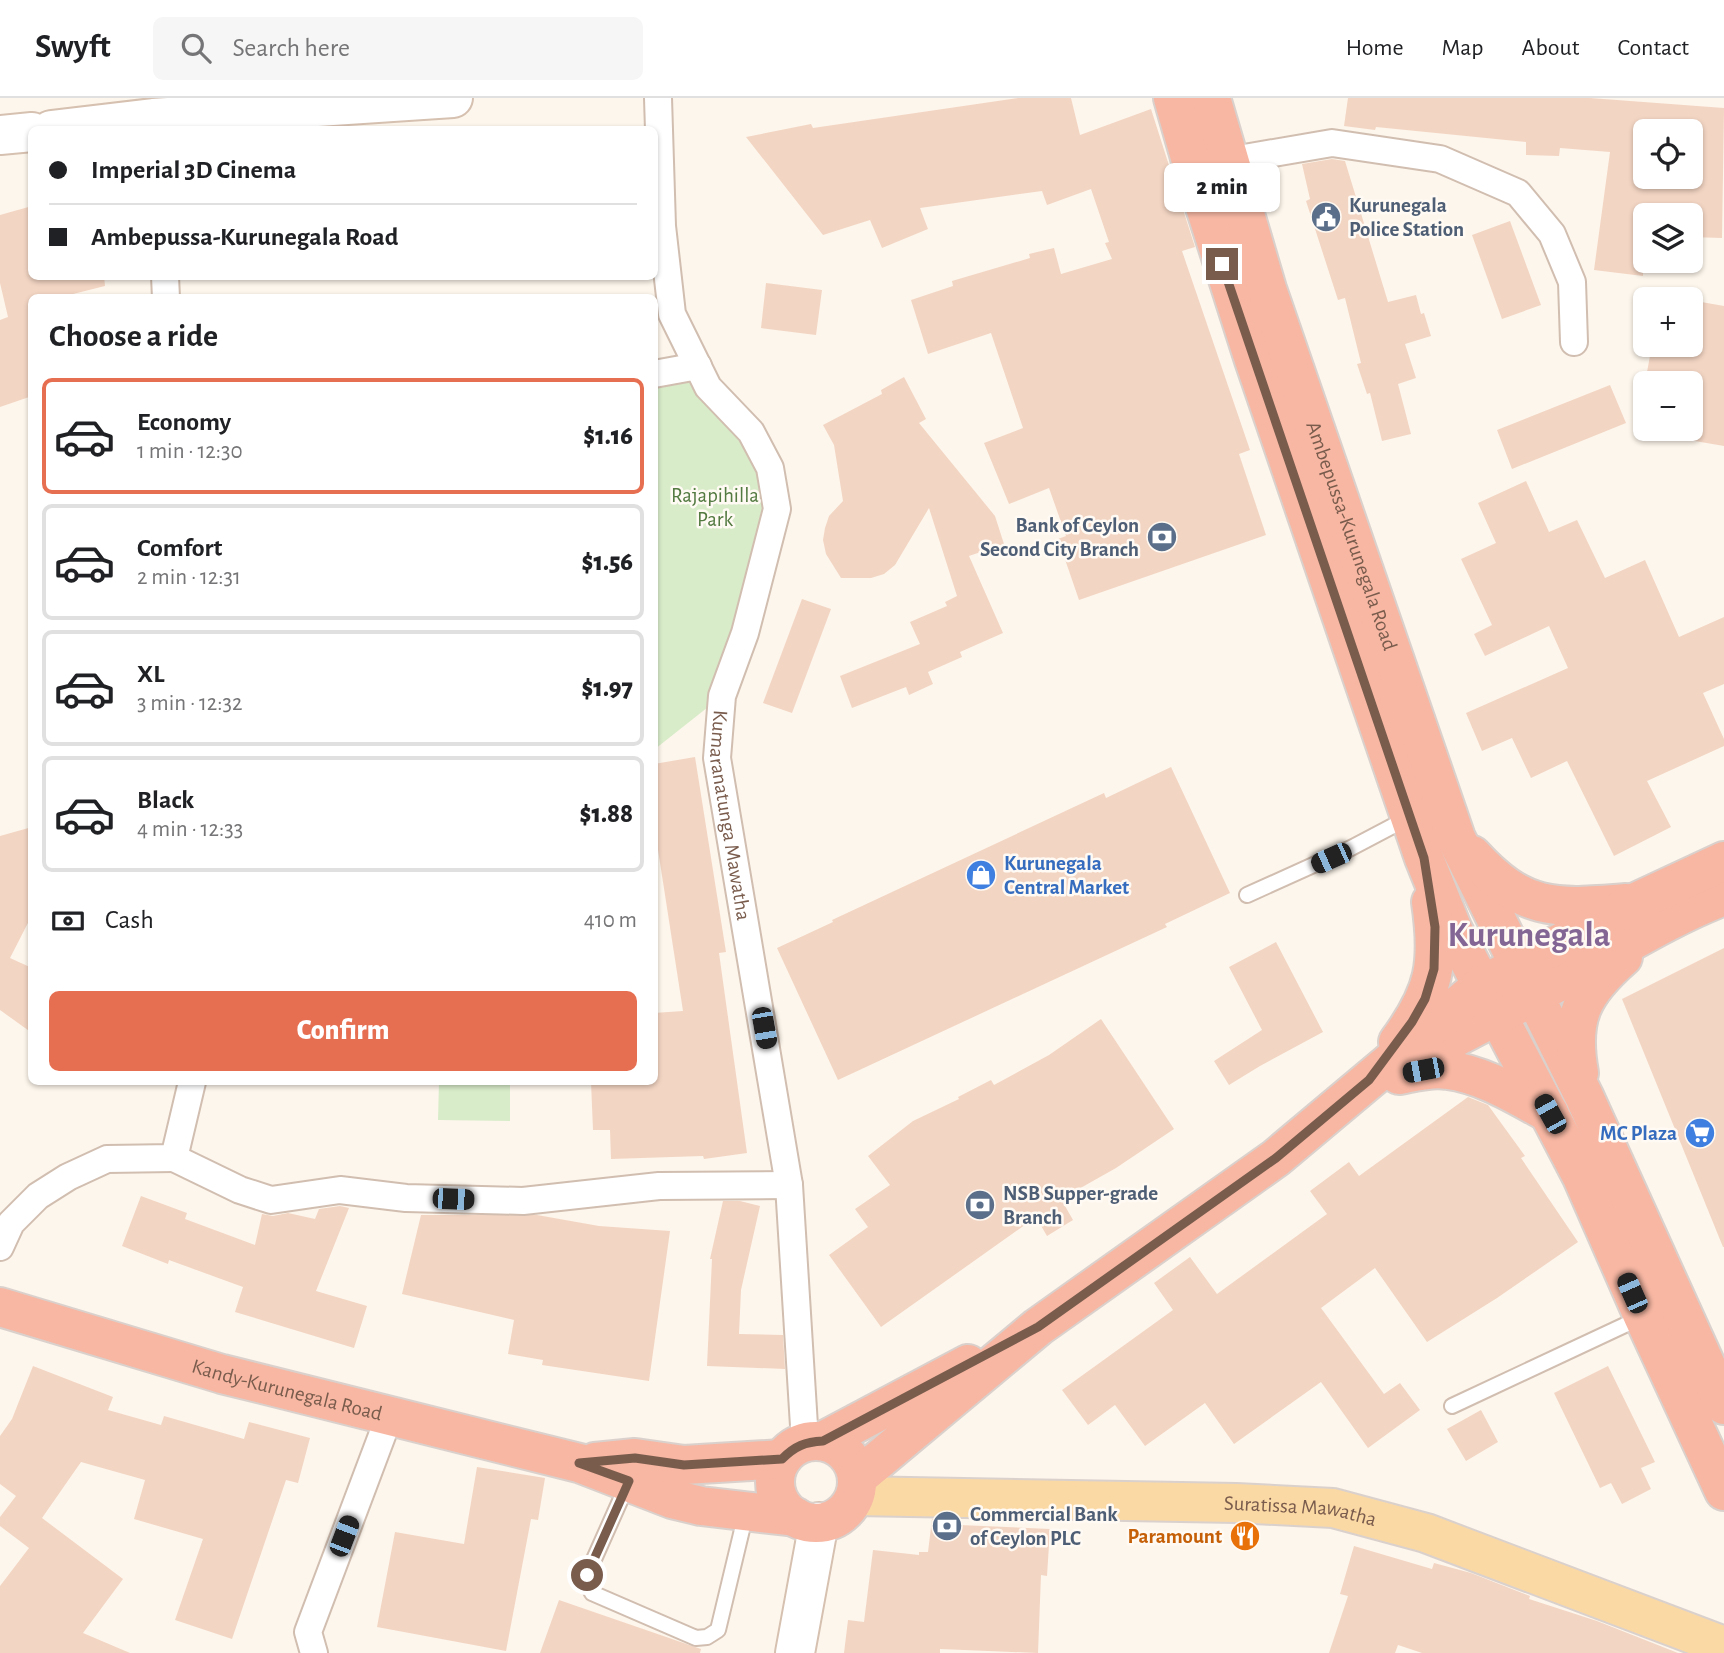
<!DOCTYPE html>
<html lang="en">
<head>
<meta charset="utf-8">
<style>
  :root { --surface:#fff; --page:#f6f6f6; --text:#202124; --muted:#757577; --line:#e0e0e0; --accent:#e76f51 }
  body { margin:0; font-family:"Alegreya Sans",sans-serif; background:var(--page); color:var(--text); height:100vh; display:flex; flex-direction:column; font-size:26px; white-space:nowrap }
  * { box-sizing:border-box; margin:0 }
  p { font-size:23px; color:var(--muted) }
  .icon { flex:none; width:38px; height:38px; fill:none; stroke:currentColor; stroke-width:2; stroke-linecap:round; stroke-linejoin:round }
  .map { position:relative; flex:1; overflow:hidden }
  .sheet { position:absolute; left:28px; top:196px; width:630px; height:791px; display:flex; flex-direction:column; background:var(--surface); border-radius:10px; box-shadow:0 2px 5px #0004 }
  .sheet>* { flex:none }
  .top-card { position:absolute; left:28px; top:28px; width:630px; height:154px; border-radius:10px; box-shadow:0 2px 5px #0004; display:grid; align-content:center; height:154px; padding:0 21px; background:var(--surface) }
  .fabs { position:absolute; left:1633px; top:21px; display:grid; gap:14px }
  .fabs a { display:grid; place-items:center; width:70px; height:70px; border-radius:10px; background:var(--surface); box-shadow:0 2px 5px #0004; font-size:35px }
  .end { position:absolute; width:32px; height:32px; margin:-16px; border:9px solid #7a5c4d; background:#fff; box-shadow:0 0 0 4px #fff }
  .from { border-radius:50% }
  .bubble { position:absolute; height:49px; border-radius:10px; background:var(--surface); box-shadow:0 2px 5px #0004; font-size:23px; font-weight:800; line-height:49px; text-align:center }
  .car { position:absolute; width:21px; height:42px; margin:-21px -10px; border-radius:9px; box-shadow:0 0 5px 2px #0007; background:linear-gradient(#222 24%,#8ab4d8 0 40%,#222 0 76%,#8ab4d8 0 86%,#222 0) }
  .top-card b { display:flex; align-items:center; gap:24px; height:66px; font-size:26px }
  .top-card b+b { border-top:2px solid var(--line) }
  .top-card i { width:18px; height:18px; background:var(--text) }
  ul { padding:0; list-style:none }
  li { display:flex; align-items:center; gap:21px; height:116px; margin:0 14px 10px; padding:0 7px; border:4px solid var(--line); border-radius:10px }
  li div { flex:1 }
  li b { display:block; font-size:26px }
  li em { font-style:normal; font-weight:800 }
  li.active { border-color:var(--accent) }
  li>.icon { width:63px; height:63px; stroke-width:1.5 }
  h2 { padding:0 21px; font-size:32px; line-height:84px }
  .pay { display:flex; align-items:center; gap:18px; height:77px; padding:0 21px; font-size:26px }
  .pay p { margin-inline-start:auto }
  .action { display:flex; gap:14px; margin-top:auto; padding:14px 21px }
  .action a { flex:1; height:80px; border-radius:10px; background:var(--accent); color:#fff; font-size:28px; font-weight:800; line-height:80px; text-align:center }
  header { display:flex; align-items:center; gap:42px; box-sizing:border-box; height:98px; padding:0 35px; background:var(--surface); border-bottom:2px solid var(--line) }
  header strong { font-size:33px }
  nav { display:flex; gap:38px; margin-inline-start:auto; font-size:24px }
  .search { width:490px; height:63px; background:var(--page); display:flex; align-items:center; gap:18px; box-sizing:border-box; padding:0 24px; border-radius:10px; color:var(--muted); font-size:26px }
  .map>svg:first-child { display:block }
  .green { fill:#d8ecc9 }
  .building { fill:#f3d5c3; fill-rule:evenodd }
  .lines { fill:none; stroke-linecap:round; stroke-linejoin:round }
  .lane-casing { stroke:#d1beb0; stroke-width:18 }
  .street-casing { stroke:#d1beb0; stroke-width:30 }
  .secondary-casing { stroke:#d6c0b0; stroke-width:42 }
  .primary-casing { stroke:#dad1cd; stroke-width:42 }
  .highway-casing { stroke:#dad1cd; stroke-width:42 }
  .lane { stroke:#fff; stroke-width:14 }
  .street { stroke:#fff; stroke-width:26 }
  .secondary { stroke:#fff; stroke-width:38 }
  .primary { stroke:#fbd9a5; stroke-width:38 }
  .highway { stroke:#f7b7a3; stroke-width:38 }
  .route { stroke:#7a5c4d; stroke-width:9 }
  .labels { text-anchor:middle; stroke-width:5; stroke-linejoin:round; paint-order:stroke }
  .service-label { font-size:21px; font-weight:bold; fill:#4e5e75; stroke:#fffaf3; text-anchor:start }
  .park-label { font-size:21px; fill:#537a41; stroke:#fffaf3 }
  .street-label { font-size:21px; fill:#7a5c4d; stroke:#fffaf3 }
  .shop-label { font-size:21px; font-weight:bold; fill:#366cbe; stroke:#fffaf3; text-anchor:start }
  .food-label { font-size:21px; font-weight:bold; fill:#c56008; stroke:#fffaf3; text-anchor:end }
  .town-label { font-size:35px; font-weight:bold; fill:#846695; stroke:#fffaf3 }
</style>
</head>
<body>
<header>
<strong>Swyft</strong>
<div class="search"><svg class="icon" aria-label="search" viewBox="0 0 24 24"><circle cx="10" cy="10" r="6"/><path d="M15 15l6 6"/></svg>Search here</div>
<nav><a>Home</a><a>Map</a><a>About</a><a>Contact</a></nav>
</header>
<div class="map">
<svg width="1724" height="1555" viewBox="0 0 1724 1555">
  <rect width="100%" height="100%" fill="#fdf6ec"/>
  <path class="green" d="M698 268 751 334 777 411 722 598 655 651V276Z
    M439 984H510V1023L438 1022Z"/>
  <path class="building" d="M1018 0H1071L1080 37 1151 11 1195 149 1182 153 1250 352 1239 356 1266 437 1079 502 1058 441 1066 438 1049 390 1009 406 984 345 1023 330 991 235 928 256 911 202 953 188 952 183 1030 160 1029 156 1054 150 1061 176 1112 161 1105 145 1109 144 1091 91 1047 107 1042 93 920 110 928 131 882 150 870 122 823 137 746 39 811 26 813 30Z
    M1348 0H1590L1724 10 1722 140 1690 139V117H1645L1643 178 1594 172 1610 54 1560 50 1559 58 1526 57V44L1376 29 1375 32 1344 28ZM1645 33H1690V79H1645Z
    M1332 61 1345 63 1388 204 1416 197 1421 216 1424 215 1431 238 1405 246 1416 280 1398 286 1411 336 1382 343 1370 295 1367 296 1357 266 1361 265 1345 200 1338 202 1306 103 1310 101 1302 66Z
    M32 108V178H104L105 188 57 200H32V298L0 309V222L8 219 0 185V117Z
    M1510 123 1541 207 1502 221 1472 137Z
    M766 185 822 192 816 237 761 230Z
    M1690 202 1724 208V348L1637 333 1645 287V331H1690V285H1645L1652 247H1690Z
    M904 279 926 321 919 325 995 418 1004 446 969 458 1003 535 960 554 962 559 928 574 933 586 909 597 906 589 852 610 840 578 920 546 910 524 947 508 945 504 957 498 929 410 895 467 884 476 871 480H841L826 456 823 442 825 430 829 418 843 403 834 347 823 327 882 296 881 292Z
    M1610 287 1626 325 1512 371 1497 332Z
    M1526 383 1549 434 1577 422 1605 480 1645 462 1679 539 1724 519V586L1703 595 1724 641V648L1647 683 1671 729 1614 758 1567 663 1531 680 1512 640 1482 653 1466 615 1568 570 1549 528 1485 558 1474 536 1492 527 1461 461 1496 445 1478 405Z
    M802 501 831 511 792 615 763 605Z
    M695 659 726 854 719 855 747 1055 704 1061 703 1058 611 1061 610 1032H593L591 984H654V915L683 913 654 726V666Z
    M1171 669 1230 795 1165 826 1167 829 838 982 777 850 833 824 832 822 1104 695 1106 700Z
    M32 729V817L10 860 32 870V935L0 912V738Z
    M1276 844 1323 934 1260 968 1229 987 1214 963 1262 932 1229 869Z
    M1724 850V1149H1723L1622 901Z
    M1101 921 1174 1031 1116 1070 1061 1101 1073 1122 1047 1138 1036 1119 881 1229 829 1157 868 1129 855 1111 890 1087 868 1058 913 1023 959 1001 958 999 991 982 994 987 1049 957Z
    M1468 999 1488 1007 1525 1058 1521 1060 1578 1144 1497 1200 1427 1244 1375 1170 1321 1210 1384 1296 1400 1285 1420 1312 1368 1350 1321 1284 1234 1346 1205 1305 1145 1348 1115 1307 1088 1327 1062 1292 1173 1212 1154 1185 1190 1159 1217 1196 1327 1116 1310 1093 1349 1064 1359 1078Z
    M141 1098 187 1115 185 1121 255 1147 262 1116 273 1118 288 1115 315 1121 319 1111 340 1108 349 1110 316 1193 367 1208 354 1250 235 1214 243 1189 169 1162 168 1166 122 1148Z
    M723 1103H740L760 1108 741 1192 739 1236 783 1237 785 1271 707 1268 712 1161H710Z
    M421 1117H537L599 1128 670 1133 649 1283 542 1267 543 1262 508 1256 514 1222 402 1196Z
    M33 1268 113 1299 108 1312 161 1327 164 1318 244 1341 249 1324 310 1340 298 1385 286 1382 232 1541 175 1522 203 1441 134 1421 145 1382 81 1364 42 1420 123 1481 83 1535 130 1555H0V1488L29 1450 0 1428V1419L16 1398 0 1386V1338L12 1321Z
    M1608 1268 1655 1364 1641 1370 1651 1391 1622 1406 1611 1385 1600 1390 1554 1295Z
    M1481 1312 1498 1344 1466 1363 1447 1331Z
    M477 1369 545 1380 538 1422 531 1421 506 1553 377 1529 395 1434 464 1446Z
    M932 1421 961 1422 960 1427 1050 1431 1047 1478 1041 1477 1038 1555 940 1551V1555H844L848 1522 864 1524 873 1452 919 1457V1454H928Z
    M1354 1448 1432 1471 1434 1465 1471 1475 1530 1498 1529 1501 1597 1523 1678 1555H1422L1398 1547 1395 1555H1329L1348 1498 1340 1496Z
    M559 1502 701 1551 700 1555H540Z"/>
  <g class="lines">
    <g class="lane-casing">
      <path id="lane" d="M1247 797 1351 750 1408 720
        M1452 1308 1642 1219
        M628 1385 587 1477 588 1487 592 1495 696 1540 707 1539 718 1532 746 1415"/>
    </g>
    <g class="street-casing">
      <g id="street">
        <path id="s1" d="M658 0 662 128 672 216 708 289 751 334 770 370 777 411 745 535 722 598 717 660 789 1087 805 1344"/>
        <path d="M1227 63 1332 45 1440 61 1518 95 1552 136 1572 184 1574 244"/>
        <path d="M165 178 166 200"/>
        <path d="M654 276 698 268"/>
        <path d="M174 1060 240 1092 271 1102 340 1092 406 1100 523 1103 659 1088 789 1087"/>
        <path d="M0 1149 11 1125 38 1098 68 1079 107 1061 174 1060 192 984"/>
        <path d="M314 1555 308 1534 389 1319"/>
      </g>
    </g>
    <g class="secondary-casing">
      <path id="secondary" d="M51 32 153 20 453 0
        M0 37 32 34
        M795 1555 819 1424"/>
    </g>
    <g class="primary-casing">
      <g id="primary">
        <path id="s2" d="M855 1398 1236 1405 1333 1410 1426 1435 1724 1548"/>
      </g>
    </g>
    <g class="highway-casing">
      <g id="highway">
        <path d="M1173 0 1197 84 1254 262 1424 760 1453 832 1582 1079 1643 1218 1724 1393"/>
        <path id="s3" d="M1211 0 1267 191 1456 740 1584 998 1724 1307"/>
        <path d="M1472 757C1523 813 1554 811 1626 805"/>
        <path d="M1398 944C1435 894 1440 865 1431 804"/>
        <path d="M1423 956C1479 928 1534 898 1589 867 1634 842 1677 816 1724 798"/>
        <path d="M1579 975C1569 920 1582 895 1623 859"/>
        <path d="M1399 977C1415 974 1432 969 1448 972 1485 977 1517 998 1549 1015"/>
        <path id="s4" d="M0 1209 222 1276 579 1365 672 1401 701 1408 796 1419"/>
        <path d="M823 1343 968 1266"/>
        <circle cx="816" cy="1384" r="41"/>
        <path d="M595 1364 635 1360 684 1367 782 1361"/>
        <path d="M857 1380 1038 1229 1276 1060 1481 888 1636 804 1724 763"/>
      </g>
    </g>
    <use href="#lane" class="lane"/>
    <use href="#street" class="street"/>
    <use href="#secondary" class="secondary"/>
    <use href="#primary" class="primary"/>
    <use href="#highway" class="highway"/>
  </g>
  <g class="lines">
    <path class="route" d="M587 1477 629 1383 579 1365 635 1360 684 1367 782 1361C795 1348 805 1344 823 1343L1038 1229 1276 1060 1369 982 1412 924 1425 901 1434 871 1435 829 1424 760 1222 166"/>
  </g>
  <defs>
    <g id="civic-disc" transform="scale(1.575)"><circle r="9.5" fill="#5c6f8a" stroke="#fffaf3"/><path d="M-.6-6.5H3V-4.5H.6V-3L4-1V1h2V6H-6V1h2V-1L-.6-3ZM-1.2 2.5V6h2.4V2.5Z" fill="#fff"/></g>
    <g id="bank-disc" transform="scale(1.575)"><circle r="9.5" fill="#5c6f8a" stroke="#fffaf3"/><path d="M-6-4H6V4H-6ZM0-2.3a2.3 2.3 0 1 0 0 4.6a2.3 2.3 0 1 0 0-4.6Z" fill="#fff"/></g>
    <g id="shop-disc" transform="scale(1.575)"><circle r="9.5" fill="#3f7fe0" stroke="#fffaf3"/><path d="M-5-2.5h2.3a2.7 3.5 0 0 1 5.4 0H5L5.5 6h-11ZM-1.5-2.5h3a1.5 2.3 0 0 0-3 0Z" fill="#fff"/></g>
    <g id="supermarket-disc" transform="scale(1.575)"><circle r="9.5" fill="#3f7fe0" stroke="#fffaf3"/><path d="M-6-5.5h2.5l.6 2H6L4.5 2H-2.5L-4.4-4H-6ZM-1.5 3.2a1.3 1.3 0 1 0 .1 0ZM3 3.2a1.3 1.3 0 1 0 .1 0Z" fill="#fff"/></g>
    <g id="restaurant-disc" transform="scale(1.575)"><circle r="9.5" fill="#e8710a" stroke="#fffaf3"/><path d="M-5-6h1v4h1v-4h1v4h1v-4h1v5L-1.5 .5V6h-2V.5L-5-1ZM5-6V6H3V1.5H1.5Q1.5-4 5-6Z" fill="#fff"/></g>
  </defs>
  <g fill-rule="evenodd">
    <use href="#civic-disc" x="1326" y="119"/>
    <use href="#bank-disc" x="1162" y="439"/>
    <use href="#shop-disc" x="981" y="777"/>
    <use href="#supermarket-disc" x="1700" y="1035"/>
    <use href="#bank-disc" x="980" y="1107"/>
    <use href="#bank-disc" x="947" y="1428"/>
    <use href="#restaurant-disc" x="1245" y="1438"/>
  </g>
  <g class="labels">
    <g class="service-label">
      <text x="1349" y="114">Kurunegala<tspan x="1349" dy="24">Police Station</tspan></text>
      <text x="1139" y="434" text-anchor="end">Bank of Ceylon<tspan x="1139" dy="24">Second City Branch</tspan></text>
      <text x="1003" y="1102">NSB Supper-grade<tspan x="1003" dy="24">Branch</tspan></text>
      <text x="970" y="1423">Commercial Bank<tspan x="970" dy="24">of Ceylon PLC</tspan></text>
    </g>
    <g class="park-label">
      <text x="715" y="404">Rajapihilla<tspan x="715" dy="24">Park</tspan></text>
    </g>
    <g class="street-label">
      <text dy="7" stroke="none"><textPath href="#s3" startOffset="460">Ambepussa-Kurunegala Road</textPath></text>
      <text dy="7" stroke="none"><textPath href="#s1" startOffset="758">Kumaranatunga Mawatha</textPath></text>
      <text dy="7" stroke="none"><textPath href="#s4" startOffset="299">Kandy-Kurunegala Road</textPath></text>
      <text dy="7" stroke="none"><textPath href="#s2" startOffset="446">Suratissa Mawatha</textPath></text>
    </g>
    <g class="shop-label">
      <text x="1004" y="772">Kurunegala<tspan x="1004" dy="24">Central Market</tspan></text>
      <text x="1677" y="1042" text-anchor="end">MC Plaza</text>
    </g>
    <g class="food-label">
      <text x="1222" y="1445">Paramount</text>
    </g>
    <g class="town-label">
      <text x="1529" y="848">Kurunegala</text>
    </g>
  </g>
</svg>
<div class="fabs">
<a><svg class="icon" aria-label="locate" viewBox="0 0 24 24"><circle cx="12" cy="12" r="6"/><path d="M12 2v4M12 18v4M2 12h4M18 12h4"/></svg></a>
<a><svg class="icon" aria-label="layers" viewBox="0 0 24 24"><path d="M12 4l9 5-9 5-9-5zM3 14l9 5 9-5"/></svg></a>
<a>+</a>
<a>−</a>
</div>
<i class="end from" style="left:587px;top:1477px"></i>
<i class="end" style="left:1222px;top:166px"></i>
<div class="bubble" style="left:1164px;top:65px;width:116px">2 min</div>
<i class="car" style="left:1331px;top:760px;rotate:246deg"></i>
<i class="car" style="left:764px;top:930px;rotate:170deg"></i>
<i class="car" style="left:1423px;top:972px;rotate:259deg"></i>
<i class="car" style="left:1550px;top:1016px;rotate:331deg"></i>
<i class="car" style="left:453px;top:1101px;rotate:92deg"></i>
<i class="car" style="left:1632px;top:1195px;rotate:336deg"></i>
<i class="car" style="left:344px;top:1438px;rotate:21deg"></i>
<div class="top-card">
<b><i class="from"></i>Imperial 3D Cinema</b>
<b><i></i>Ambepussa-Kurunegala Road</b>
</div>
<section class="sheet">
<h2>Choose a ride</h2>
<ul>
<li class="active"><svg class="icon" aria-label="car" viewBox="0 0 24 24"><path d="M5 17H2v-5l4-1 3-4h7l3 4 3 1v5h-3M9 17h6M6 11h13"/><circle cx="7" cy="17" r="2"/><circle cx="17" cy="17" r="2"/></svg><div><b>Economy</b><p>1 min · 12:30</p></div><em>$1.16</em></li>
<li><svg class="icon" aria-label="car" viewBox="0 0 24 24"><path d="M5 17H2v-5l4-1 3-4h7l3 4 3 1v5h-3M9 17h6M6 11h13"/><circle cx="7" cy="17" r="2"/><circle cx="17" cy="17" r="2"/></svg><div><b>Comfort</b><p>2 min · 12:31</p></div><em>$1.56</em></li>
<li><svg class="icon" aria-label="car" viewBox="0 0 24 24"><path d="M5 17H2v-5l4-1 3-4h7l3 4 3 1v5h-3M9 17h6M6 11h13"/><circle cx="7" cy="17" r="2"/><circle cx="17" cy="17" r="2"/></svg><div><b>XL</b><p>3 min · 12:32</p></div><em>$1.97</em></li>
<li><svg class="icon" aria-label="car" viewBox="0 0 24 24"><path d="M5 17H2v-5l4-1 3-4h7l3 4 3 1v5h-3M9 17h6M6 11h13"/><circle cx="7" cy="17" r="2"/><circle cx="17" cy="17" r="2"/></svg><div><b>Black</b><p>4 min · 12:33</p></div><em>$1.88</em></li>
</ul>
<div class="pay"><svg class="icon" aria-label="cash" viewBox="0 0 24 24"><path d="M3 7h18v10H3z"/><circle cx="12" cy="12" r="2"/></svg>Cash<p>410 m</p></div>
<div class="action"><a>Confirm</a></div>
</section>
</div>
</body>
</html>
